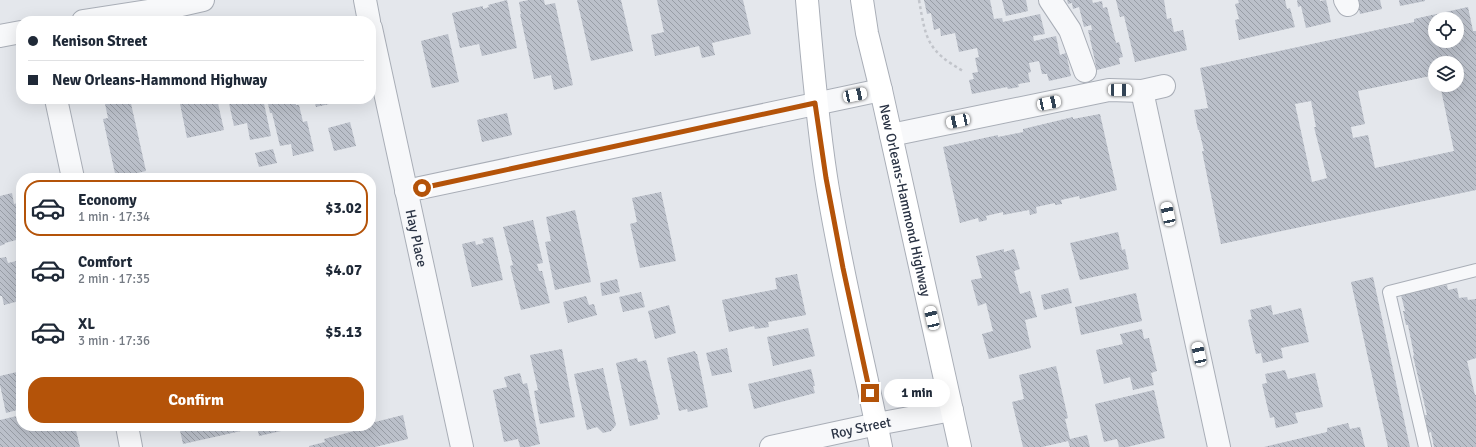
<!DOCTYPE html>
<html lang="en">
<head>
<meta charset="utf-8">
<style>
  :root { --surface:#fff; --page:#f2f2f3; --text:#1f2937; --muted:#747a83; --line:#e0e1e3; --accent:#b45309 }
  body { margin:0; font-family:Signika,sans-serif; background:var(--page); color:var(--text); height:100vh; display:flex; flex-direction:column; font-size:15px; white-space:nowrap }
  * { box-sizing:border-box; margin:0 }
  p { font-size:13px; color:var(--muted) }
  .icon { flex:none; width:22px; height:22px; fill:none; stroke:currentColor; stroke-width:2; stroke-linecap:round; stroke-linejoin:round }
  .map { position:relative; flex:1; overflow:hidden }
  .side { position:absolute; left:16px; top:173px; width:360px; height:258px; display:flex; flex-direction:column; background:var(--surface); border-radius:16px; box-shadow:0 4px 16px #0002 }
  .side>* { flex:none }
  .hud { position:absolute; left:16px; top:16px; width:360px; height:88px; border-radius:16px; box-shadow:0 4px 16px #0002; display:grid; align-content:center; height:88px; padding:0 12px; background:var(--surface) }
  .fabs { position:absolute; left:1428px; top:12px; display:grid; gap:8px }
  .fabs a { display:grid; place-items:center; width:36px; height:36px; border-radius:50%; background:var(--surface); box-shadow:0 4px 16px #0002; font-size:20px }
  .end { position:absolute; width:18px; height:18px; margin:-9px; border:5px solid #b45309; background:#fff; box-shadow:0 0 0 2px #fff }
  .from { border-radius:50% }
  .bubble { position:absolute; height:28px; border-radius:14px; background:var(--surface); box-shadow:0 4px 16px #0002; font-size:13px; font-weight:700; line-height:28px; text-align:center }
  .car { position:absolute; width:12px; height:24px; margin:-12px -6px; border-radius:5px; box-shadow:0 0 3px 1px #0007; background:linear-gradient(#fff 24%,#345 0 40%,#fff 0 76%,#345 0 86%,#fff 0) }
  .hud b { display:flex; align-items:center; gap:14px; height:38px; font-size:15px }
  .hud b+b { border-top:1px solid var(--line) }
  .hud i { width:10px; height:10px; background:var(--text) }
  ul { padding:7px 0 0; list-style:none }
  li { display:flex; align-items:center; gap:12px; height:56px; margin:0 8px 6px; padding:0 4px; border:2px solid transparent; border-radius:16px }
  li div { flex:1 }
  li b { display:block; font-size:15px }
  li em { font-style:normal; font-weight:700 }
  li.active { border-color:var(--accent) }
  li>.icon { width:36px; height:36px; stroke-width:1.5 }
  .cta { display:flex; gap:8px; margin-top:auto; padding:8px 12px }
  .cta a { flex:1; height:46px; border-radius:16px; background:var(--accent); color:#fff; font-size:16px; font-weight:700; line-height:46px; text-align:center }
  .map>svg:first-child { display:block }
  .building { fill:url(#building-back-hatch); fill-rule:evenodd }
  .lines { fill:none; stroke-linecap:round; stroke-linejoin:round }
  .lane-casing { stroke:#a9aeb7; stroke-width:14 }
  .street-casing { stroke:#a9aeb7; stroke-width:24 }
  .secondary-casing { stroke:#a9aeb7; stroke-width:24 }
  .path { stroke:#c2c5cb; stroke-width:2.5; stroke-dasharray:3 3; stroke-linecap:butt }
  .lane { stroke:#f7f8fa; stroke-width:12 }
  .street { stroke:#f7f8fa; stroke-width:22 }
  .secondary { stroke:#fff; stroke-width:22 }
  .route { stroke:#b45309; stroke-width:5 }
  .labels { text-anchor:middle; stroke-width:3.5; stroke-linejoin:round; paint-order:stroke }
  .street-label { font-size:14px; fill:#2b3445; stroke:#f4f6f9 }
</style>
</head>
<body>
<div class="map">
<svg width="1476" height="447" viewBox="0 0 1476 447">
  <defs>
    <pattern id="building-back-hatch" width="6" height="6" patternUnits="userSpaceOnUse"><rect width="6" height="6" fill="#bbc0ca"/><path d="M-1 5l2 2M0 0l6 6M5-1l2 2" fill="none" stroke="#989da6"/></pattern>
  </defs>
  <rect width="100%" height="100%" fill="#e4e7ec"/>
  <path class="building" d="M507 0 517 48 482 56 479 44 460 48 452 13 483 6V9L489 7 488 5Z
    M529 0H544L545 5 555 3 573 85 554 90 551 75 534 79 520 14H521L519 2Z
    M577 0H621L633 51 591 61Z
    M657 0H743L751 34 712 43 715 55 702 58 699 46 655 56 651 35 664 32Z
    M924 0H990L994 19 1002 18 1003 22 1040 14 1045 34 1033 36 1034 41 1056 36 1060 55 1066 53 1071 76 1049 81 1047 74H1042L1039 61 1029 63 1031 72 1028 73 1030 82 1018 84 1019 87 1008 89 1007 87 972 94 969 80 974 79 972 73 978 72 975 58 979 57 977 48 959 52 955 33 941 36 940 28 934 30 931 13 927 14Z
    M1002 0H1026L1028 11 1006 16Z
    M1067 0H1092L1093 3 1102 1 1103 8 1107 7 1116 43 1119 42 1123 57 1119 58 1120 64 1097 70 1088 30H1092L1091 25 1084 27 1079 7 1073 9 1072 3 1068 4Z
    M1116 0H1164L1167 19 1171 18 1174 32 1183 30 1187 50 1135 62 1124 16 1120 17Z
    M1238 0H1285L1287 9 1290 8 1295 27 1239 40 1235 20 1239 19 1235 4 1239 3Z
    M1297 0H1320V1L1326 0 1331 22 1306 28 1301 6 1298 7Z
    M1357 0H1380L1382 9 1360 14Z
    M1399 0H1425V1L1400 6Z
    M1468 7 1473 31H1476V190L1221 244 1202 151H1204L1199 130H1198L1194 110 1208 108 1200 68 1414 22V19ZM1435 19H1457V41H1435ZM1435 63H1457V85H1440L1454 151 1375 168 1368 135 1353 138 1351 127 1365 124 1358 91 1435 75ZM1311 101 1316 127H1314L1327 178 1312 182 1295 104Z
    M448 34 459 82 432 88 421 41Z
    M104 99H130L146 171 116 178 103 119 108 118Z
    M179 99H217L224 130 187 138Z
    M228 99H263L271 136 250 140 247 123 234 126Z
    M267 99H295L296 105H299L303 122 307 121 314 151 293 156 291 144 280 146 272 113H270Z
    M314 99H347V100L316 107Z
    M507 113 512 135 482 142 477 120Z
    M1100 114 1117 190 1080 199 1079 196 1061 200 1062 204 1055 205V203L1036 207 1037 213 1030 215 1029 210 1003 215V212L986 216 987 220 979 222 978 218 960 223 943 147 998 135V137L1023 132V129L1073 117V119Z
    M350 122 356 146 334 151 328 128Z
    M273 149 277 163 259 167 255 153Z
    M661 192 676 261 640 268 630 224 637 222 632 198Z
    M12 193 14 204 21 202V232L19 233 20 239 5 243V244L0 246V196Z
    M575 210 591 282 555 290 545 242 551 241 546 217Z
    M533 220 543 263 537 264 539 271H542L550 303 521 310 510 266 513 265 503 227Z
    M1118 232 1122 250 1125 249 1129 269 1080 280 1070 243Z
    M493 237 503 280 472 287 462 244 475 241 476 245 484 243 482 239Z
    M1004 249V252L1014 249 1020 269 1014 271 1020 294 1030 291 1037 317 1025 320 1031 348 989 359 982 334 993 331 986 303 978 306 971 280 982 278 976 256Z
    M6 257 8 263 21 260V291L17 292 19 301 4 305 2 296H0V258Z
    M371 263 375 279 371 280Z
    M797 274 806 315 768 322 769 327 755 329 754 326 729 332 722 300 777 289 775 278Z
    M1373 277 1410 447H1388L1351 282Z
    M617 279 620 292 602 296 600 283Z
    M1447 285 1448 290 1457 288 1459 298 1467 297 1468 300 1476 299V358L1467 361 1475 395H1476V447H1434L1431 432 1428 433 1425 415H1427L1413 356 1414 355 1408 325H1406L1403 311H1405L1401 295 1417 292V289L1426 287 1427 289Z
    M1068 288 1072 303 1044 310 1041 295Z
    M641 292 645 307 623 312 619 297Z
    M1136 293 1142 321 1081 335 1075 307Z
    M586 296 589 305 594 304 597 315 568 323 563 302Z
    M669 305 676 333 655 339 648 311Z
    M1271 305 1273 315 1301 308 1309 342 1281 348 1283 358 1263 363 1261 353 1256 354 1248 320 1252 319 1250 310Z
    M808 328 815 356 773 366 767 337Z
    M1142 329 1144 339 1149 338 1157 371 1151 373 1154 385 1133 390 1130 377 1104 384 1096 350 1123 344 1120 334Z
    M727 348 732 372 712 376 706 353Z
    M562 349 575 417 540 424 534 391 538 390 530 355Z
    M695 351 696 354H697L708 407 688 412 687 409 679 411 667 358Z
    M637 358 638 362 646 360 660 415H657L658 419 630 426 616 363Z
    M1056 366 1068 418 1065 419 1070 439 1087 435 1090 447H1070L1068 441 1042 447H1023L1012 402 1024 399 1019 375Z
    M603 368 616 425 611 431 603 433 597 427 587 430 574 374Z
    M811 369 815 386H813L815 393 754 409 748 384Z
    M1285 370 1288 379 1315 373 1323 407 1295 413 1298 423 1276 428 1274 417 1270 418 1262 384 1267 383 1265 374Z
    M21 371V409L6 413 0 385V376Z
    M520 373 523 384 527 383 540 444 528 447H520L518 439 504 442 493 390 507 387 504 377Z
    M1154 390 1165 438 1127 447H1119L1117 439 1104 442 1095 404Z
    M21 415V426H75L80 447H0V420Z
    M403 415 408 439 375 447H309V446L325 442 324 439 362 429 361 426H371V423Z
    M1348 423 1350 429 1360 427 1365 447H1264L1327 432V428Z
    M179 426H240L241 431 183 444Z
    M257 426H290V429L259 436Z"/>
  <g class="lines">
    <g class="lane-casing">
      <path id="lane" d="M1425 447 1389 292 1476 270"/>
    </g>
    <g class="street-casing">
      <g id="street">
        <path d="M365 0 369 21"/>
        <path d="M1050 0 1070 30 1085 71"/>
        <path d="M1345 0 1348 5"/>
        <path d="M83 21 168 8 203 0"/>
        <path id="s1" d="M371 28 462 447"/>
        <path d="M0 36 21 32"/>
        <path d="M1142 91 1219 447"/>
        <path d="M56 99 73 178"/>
        <path d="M891 135 1109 90 1142 91 1164 86"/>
        <path d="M406 191 881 90"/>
        <path d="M127 426 131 447"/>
        <path id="s2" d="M771 447 877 424 952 410"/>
      </g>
    </g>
    <g class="secondary-casing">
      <g id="secondary">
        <path d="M807 0C812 59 817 118 826 177 840 268 863 357 881 447"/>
        <path id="s3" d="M862 0 867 33 881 90 960 447"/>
      </g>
    </g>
    <path class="path" d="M919 0C926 40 927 50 963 71"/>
    <use href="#lane" class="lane"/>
    <use href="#street" class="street"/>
    <use href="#secondary" class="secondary"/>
  </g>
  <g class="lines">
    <path class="route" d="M422 188 815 103 826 178 843 268 870 393"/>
  </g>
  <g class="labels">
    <g class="street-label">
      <text dy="5" stroke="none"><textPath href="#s3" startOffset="205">New Orleans-Hammond Highway</textPath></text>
      <text dy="5" stroke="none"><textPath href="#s1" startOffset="215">Hay Place</textPath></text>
      <text dy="5" stroke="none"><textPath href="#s2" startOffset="92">Roy Street</textPath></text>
    </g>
  </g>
</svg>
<div class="fabs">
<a><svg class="icon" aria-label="locate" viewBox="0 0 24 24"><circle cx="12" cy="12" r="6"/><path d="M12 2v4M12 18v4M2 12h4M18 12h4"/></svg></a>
<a><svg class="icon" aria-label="layers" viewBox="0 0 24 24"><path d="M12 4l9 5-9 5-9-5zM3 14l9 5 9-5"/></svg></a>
</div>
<i class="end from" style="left:422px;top:188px"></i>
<i class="end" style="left:870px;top:393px"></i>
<div class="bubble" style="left:884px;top:379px;width:66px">1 min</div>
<i class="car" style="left:1120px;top:90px;rotate:91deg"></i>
<i class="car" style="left:855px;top:95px;rotate:78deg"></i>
<i class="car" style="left:1049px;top:103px;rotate:78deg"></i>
<i class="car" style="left:958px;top:121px;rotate:258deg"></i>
<i class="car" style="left:1168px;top:214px;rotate:348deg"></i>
<i class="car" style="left:932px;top:318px;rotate:347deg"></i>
<i class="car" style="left:1199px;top:354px;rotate:348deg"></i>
<div class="hud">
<b><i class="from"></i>Kenison Street</b>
<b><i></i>New Orleans-Hammond Highway</b>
</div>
<section class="side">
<ul>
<li class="active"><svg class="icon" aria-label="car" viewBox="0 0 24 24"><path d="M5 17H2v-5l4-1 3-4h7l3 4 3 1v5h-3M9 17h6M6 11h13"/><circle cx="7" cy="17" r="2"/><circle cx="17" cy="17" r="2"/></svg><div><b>Economy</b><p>1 min · 17:34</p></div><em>$3.02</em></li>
<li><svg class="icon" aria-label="car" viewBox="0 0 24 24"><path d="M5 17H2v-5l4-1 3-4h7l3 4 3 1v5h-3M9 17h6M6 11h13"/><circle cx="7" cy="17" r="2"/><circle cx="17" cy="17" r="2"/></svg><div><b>Comfort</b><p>2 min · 17:35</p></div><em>$4.07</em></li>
<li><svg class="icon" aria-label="car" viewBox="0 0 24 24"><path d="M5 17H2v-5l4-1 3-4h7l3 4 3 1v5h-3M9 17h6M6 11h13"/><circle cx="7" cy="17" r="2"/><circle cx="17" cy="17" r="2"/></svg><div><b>XL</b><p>3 min · 17:36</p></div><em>$5.13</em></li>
</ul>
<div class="cta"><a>Confirm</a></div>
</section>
</div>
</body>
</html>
